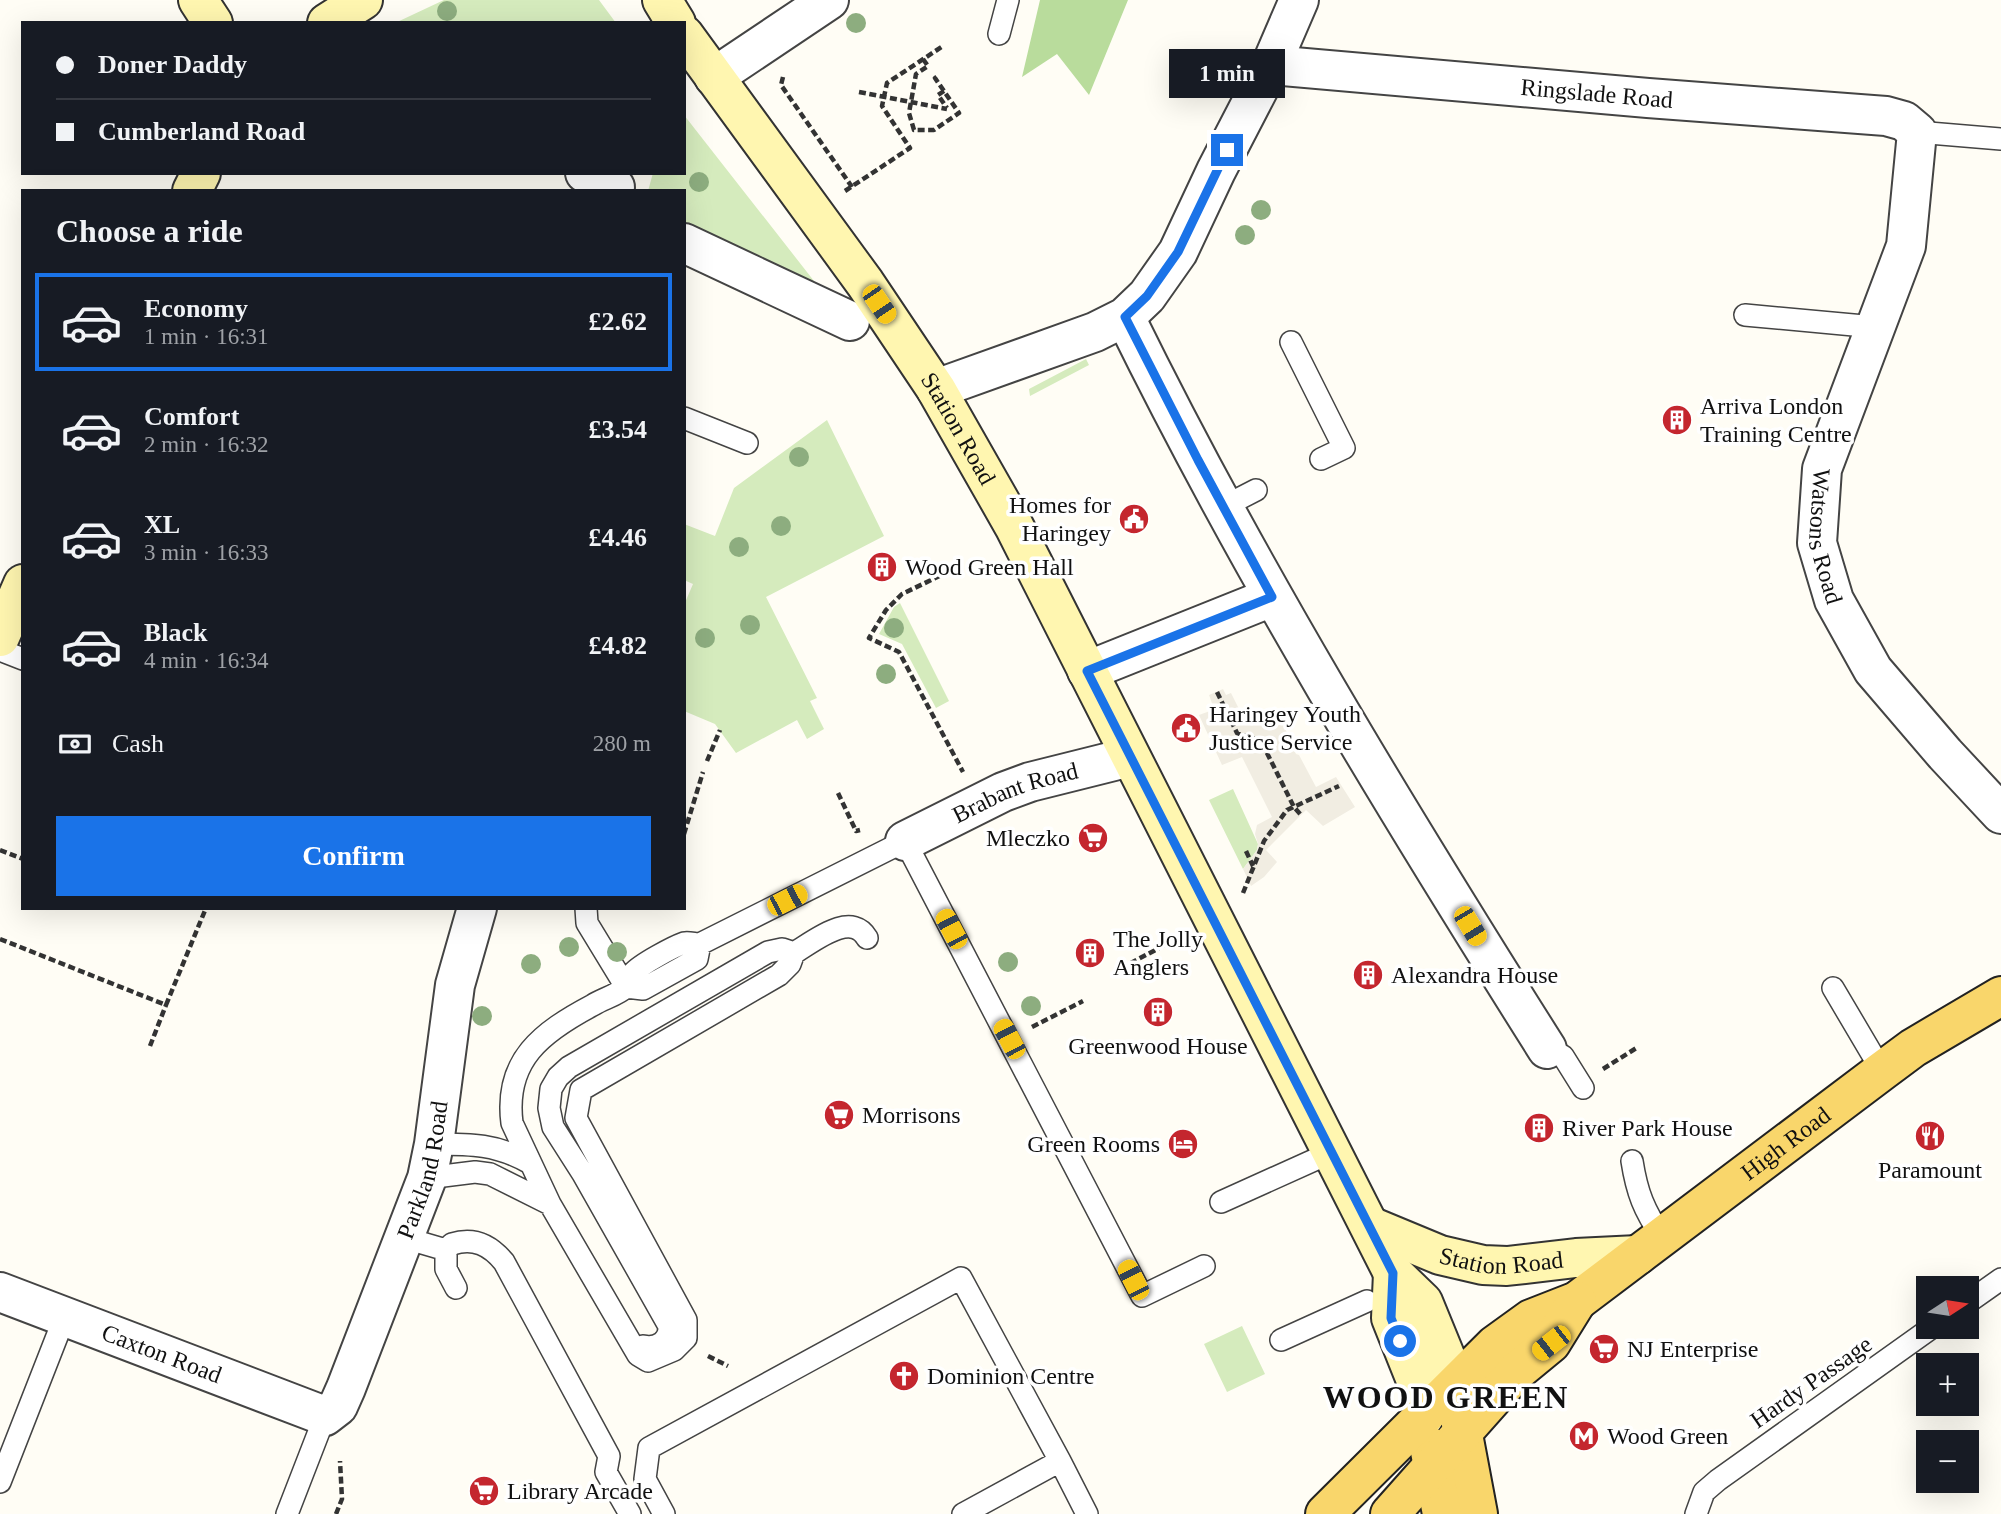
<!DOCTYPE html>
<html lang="en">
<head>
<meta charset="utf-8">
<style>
  :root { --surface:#171b24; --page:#20242c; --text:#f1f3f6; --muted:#9ea1a6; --line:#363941; --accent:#1a73e8 }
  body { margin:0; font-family:"Times New Roman",serif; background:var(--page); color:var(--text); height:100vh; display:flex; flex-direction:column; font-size:26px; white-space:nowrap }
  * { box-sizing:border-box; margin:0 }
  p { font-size:23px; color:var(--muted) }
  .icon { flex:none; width:38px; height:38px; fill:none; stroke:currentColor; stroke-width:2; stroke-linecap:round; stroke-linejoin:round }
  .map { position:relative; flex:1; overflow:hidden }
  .side { position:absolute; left:21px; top:189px; width:665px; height:721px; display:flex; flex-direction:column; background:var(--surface); border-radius:0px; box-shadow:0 7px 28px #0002 }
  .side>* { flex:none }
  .banner { position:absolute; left:21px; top:21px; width:665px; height:154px; border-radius:0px; box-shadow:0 7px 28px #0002; display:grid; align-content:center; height:154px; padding:0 35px; background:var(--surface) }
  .needle { width:46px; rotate:78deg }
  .fabs { position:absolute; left:1916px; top:1276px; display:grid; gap:14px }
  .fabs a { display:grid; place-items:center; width:63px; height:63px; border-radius:0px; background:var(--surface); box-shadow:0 7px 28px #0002; font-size:35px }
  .end { position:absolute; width:32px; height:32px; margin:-16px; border:9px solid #1a73e8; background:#fff; box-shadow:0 0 0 4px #fff }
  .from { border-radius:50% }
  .bubble { position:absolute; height:49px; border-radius:0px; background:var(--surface); box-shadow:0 7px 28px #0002; font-size:23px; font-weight:700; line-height:49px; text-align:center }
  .car { position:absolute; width:21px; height:42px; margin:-21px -10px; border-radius:9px; box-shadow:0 0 5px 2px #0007; background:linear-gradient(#f5c518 24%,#345 0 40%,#f5c518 0 76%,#345 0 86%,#f5c518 0) }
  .banner b { display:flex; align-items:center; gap:24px; height:66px; font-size:26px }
  .banner b+b { border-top:2px solid var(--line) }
  .banner i { width:18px; height:18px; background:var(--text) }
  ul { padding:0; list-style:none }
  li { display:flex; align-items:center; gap:21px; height:98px; margin:0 14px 10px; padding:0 21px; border:4px solid transparent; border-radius:0px }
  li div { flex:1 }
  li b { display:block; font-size:26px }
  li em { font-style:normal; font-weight:700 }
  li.current { border-color:var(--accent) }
  li>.icon { width:63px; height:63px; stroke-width:1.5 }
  h2 { padding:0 35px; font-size:32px; line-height:84px }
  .pay { display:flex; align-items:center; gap:18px; height:77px; padding:0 35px; font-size:26px }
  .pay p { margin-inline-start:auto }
  .cta { display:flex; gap:14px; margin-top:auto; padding:14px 35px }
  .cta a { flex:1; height:80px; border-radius:0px; background:var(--accent); color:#fff; font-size:28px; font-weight:700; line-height:80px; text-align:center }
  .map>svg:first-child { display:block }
  .green { fill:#d5ebbd }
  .forest { fill:#b9dc9c }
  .plaza { fill:#f1ede2 }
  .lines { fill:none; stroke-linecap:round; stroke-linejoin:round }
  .lane-casing { stroke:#444; stroke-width:24 }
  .street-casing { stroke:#444; stroke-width:42 }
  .secondary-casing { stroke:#333; stroke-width:42 }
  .primary-casing { stroke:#222; stroke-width:42 }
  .path { stroke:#333; stroke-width:4.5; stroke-dasharray:7 3.5; stroke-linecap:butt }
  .lane { stroke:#fff; stroke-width:21 }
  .street { stroke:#fff; stroke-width:38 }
  .secondary { stroke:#fff6b0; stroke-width:38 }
  .primary { stroke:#f9d66b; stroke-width:38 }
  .tree { fill:#8dad7f }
  .route { stroke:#1a73e8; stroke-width:9 }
  .labels { text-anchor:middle; stroke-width:7; stroke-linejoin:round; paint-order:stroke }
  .street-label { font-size:24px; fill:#111; stroke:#fff }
  .poi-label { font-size:24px; fill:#111; stroke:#fff; text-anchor:start }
  .district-label { font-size:32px; font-weight:bold; letter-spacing:2px; fill:#111; stroke:#fff }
</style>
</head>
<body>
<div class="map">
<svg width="2001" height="1514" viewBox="0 0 2001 1514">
  <rect width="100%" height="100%" fill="#fffdf5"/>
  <path class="green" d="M444 0H599L616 23H395Z
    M684 115 814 281 806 289 684 230V191H648L653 173H684Z
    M1086 359 1089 365 1030 396 1029 389Z
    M827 420 884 536 766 597 817 698 810 701 824 729 807 739 797 720 736 753 715 724 684 711V605L693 584 684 580V524L715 536 734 488Z
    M900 603 949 701 936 708 902 644 879 634 894 607Z
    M1233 789 1258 844 1257 850 1243 869 1209 800Z
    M1242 1326 1265 1374 1227 1392 1204 1344Z"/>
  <path class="forest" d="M1040 0H1128L1089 95 1057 54 1022 77Z"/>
  <path class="plaza" d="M1223 689 1226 695 1231 693 1244 719 1253 721 1274 709 1285 728 1296 754 1299 755 1316 787 1336 777 1355 807 1323 826 1306 810 1266 850 1277 862 1264 877 1251 886 1243 869 1257 850 1258 844 1255 834 1257 825 1272 817 1242 757 1222 765 1199 715 1210 711 1213 706 1209 695Z"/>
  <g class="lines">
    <g class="lane-casing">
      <path id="lane" d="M999 34 1008 0
        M1917 132 2001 139
        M1745 315 1875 327
        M1291 342 1344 448 1321 459
        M684 418 747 443
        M1223 507 1256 490
        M0 650 23 659
        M586 908 587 923 626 987
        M867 938C851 910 813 942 794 953L790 964 779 975 581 1090 576 1118 686 1320V1338L674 1350 648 1361 638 1355 550 1204 512 1123C504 1060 542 1032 593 1005 602 999 618 995 626 987 629 983 630 977 633 973 641 964 673 947 684 943 689 942 695 944 700 944L905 841 1142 1296 1204 1266
        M626 987 643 989 697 959 700 944
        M1833 988 1882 1071
        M1547 1049 1563 1056 1583 1088
        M434 1144C471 1144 497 1144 530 1163
        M1632 1161C1637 1193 1644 1210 1662 1237
        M427 1178 475 1172 490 1174 550 1204
        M1221 1202 1332 1152
        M405 1238 446 1250 452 1244C474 1237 490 1245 504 1262L609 1456 606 1472 630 1514
        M446 1250V1269L456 1288
        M1967 1303 2001 1279
        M1281 1340 1367 1301
        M643 1346C657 1349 670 1341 669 1326L583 1174 553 1127 549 1108 551 1089 558 1077 569 1067 768 952 782 949 794 953
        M0 1482 65 1316
        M287 1514 325 1416
        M664 1514 645 1479 649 1448 961 1278 1060 1461
        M963 1514 1060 1461 1087 1514
        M1696 1514 1704 1492 1718 1480 1934 1326"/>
    </g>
    <g class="street-casing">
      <g id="street">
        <path id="s1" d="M1271 65 1648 98 1886 116 1904 121 1917 132 1906 246 1822 469 1817 543 1834 600 1873 670 1945 754 2001 814"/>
        <path d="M714 77 829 0"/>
        <path d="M585 173 615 187"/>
        <path d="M684 243 850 321"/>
        <path d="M1125 317C1249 570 1397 811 1547 1049"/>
        <path d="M936 389 1095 332 1125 317 1147 296 1178 252 1216 171 1271 65 1299 0"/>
        <path d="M1087 671 1272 597"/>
        <path id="s2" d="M905 841 1003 792 1030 782 1130 757"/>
        <path id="s3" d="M0 1292 325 1416 338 1406 346 1388 427 1178 434 1144 455 985 477 908"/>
      </g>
    </g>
    <g class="secondary-casing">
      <g id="secondary">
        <path d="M198 0 213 23"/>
        <path d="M662 0 676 23"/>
        <path d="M327 23 363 0"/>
        <path id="s4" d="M684 35 865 283 936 389 1014 526 1393 1273 1423 1302 1448 1363 1454 1387"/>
        <path d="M192 191 201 173"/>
        <path d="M0 637 23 584"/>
        <path id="s5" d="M1370 1226 1440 1255 1483 1265 1507 1266 1576 1258 1638 1255"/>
        <path d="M1393 1273 1391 1318 1419 1388 1424 1417"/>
      </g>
    </g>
    <g class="primary-casing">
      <g id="primary">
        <path d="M1459 1413 1478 1514"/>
        <path d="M1429 1446 1442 1514"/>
        <path id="s6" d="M1325 1514 1495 1345 1531 1319 1577 1301 1882 1071 1913 1048 2001 996"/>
        <path d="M1390 1514 1517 1371 1551 1343 1577 1301"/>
      </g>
    </g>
    <path class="path" d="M923 59 928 66 916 74 909 113 914 130H934L959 113 935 78 938 76
      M783 77 781 85 852 187
      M944 91 938 95 947 108
      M859 92 947 109
      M845 191 910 148 882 106 887 83 943 46
      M950 571 902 594 886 610 869 638 899 652 963 772
      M1217 692 1237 733 1261 741 1294 807 1301 815
      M707 761 720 730
      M838 793 856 831 860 830
      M684 834 703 772
      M0 850 23 859
      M1246 851 1253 866
      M1243 893 1264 841 1287 810 1339 786
      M0 939 166 1005 206 908
      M1123 962 1125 966 1182 936
      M1032 1027 1083 1001
      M150 1046 166 1005
      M1603 1069 1638 1047
      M708 1356 728 1366
      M336 1514 342 1499 340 1461"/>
    <use href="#lane" class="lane"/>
    <use href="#street" class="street"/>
    <use href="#secondary" class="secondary"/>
    <use href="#primary" class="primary"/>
  </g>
  <g class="tree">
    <circle cx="447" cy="11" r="10"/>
    <circle cx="856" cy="23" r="10"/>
    <circle cx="699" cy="182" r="10"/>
    <circle cx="1261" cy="210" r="10"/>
    <circle cx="1245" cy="235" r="10"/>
    <circle cx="799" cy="457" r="10"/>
    <circle cx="781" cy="526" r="10"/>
    <circle cx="739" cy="547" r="10"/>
    <circle cx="750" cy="625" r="10"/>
    <circle cx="894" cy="628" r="10"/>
    <circle cx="705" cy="638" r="10"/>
    <circle cx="886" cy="674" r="10"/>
    <circle cx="569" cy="947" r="10"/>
    <circle cx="617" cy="952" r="10"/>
    <circle cx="1008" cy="962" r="10"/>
    <circle cx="531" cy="964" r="10"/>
    <circle cx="1031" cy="1006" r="10"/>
    <circle cx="482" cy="1016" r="10"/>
  </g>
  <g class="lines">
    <path class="route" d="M1227 150 1178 252 1147 296 1125 317 1198 460 1272 597 1087 671 1393 1273 1391 1318 1400 1341"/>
  </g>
  <defs>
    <g id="building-disc" transform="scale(1.575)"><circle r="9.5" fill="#c4262e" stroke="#fff"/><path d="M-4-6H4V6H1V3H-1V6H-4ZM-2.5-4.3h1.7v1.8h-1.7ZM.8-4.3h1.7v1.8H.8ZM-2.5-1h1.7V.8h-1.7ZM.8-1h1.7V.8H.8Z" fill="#fff"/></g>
    <g id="civic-disc" transform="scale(1.575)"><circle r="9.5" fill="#c4262e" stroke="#fff"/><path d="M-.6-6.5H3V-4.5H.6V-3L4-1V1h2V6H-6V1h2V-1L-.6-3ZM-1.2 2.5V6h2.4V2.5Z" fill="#fff"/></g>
    <g id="supermarket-disc" transform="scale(1.575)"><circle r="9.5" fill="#c4262e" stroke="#fff"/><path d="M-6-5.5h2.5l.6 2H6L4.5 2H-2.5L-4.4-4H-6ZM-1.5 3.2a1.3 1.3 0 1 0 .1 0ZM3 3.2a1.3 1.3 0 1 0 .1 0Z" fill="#fff"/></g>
    <g id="restaurant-disc" transform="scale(1.575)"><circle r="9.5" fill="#c4262e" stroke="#fff"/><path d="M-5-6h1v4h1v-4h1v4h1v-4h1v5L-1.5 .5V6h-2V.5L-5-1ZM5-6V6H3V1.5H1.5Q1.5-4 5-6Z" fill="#fff"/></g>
    <g id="hotel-disc" transform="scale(1.575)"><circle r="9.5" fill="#c4262e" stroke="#fff"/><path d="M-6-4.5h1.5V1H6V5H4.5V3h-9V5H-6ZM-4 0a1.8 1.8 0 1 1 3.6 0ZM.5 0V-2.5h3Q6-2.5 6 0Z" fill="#fff"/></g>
    <g id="church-disc" transform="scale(1.575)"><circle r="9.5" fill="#c4262e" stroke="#fff"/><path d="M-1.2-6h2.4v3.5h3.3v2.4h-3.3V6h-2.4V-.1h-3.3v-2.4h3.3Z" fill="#fff"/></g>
    <g id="metro-disc" transform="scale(1.575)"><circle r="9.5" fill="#c4262e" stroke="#fff"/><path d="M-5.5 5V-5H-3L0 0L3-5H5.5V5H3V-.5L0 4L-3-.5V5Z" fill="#fff"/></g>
  </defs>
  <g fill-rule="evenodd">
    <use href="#building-disc" x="1677" y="420"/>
    <use href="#civic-disc" x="1134" y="519"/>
    <use href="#building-disc" x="882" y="567"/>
    <use href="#civic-disc" x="1186" y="728"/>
    <use href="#supermarket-disc" x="1093" y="838"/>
    <use href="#building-disc" x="1090" y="953"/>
    <use href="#building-disc" x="1368" y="975"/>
    <use href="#building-disc" x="1158" y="1012"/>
    <use href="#supermarket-disc" x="839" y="1115"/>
    <use href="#building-disc" x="1539" y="1128"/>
    <use href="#restaurant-disc" x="1930" y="1136"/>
    <use href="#hotel-disc" x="1183" y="1144"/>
    <use href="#supermarket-disc" x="1604" y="1349"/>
    <use href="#church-disc" x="904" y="1376"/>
    <use href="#metro-disc" x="1584" y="1436"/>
    <use href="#supermarket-disc" x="484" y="1491"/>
  </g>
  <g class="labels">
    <g class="street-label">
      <text dy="8" stroke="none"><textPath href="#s1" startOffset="327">Ringslade Road</textPath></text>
      <text dy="8" stroke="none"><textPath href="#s4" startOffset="480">Station Road</textPath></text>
      <text dy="8" stroke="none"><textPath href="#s1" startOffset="1074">Watsons Road</textPath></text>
      <text dy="8" stroke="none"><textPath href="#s2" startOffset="121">Brabant Road</textPath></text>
      <text dy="8" stroke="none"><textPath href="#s6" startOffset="595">High Road</textPath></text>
      <text dy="8" stroke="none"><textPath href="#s3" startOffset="616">Parkland Road</textPath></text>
      <text dy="8" stroke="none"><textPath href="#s5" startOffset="138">Station Road</textPath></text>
      <text dy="8" stroke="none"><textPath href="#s3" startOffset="173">Caxton Road</textPath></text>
      <text transform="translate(1811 1382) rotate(-35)" y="8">Hardy Passage</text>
    </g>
    <g class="poi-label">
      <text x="1700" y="414">Arriva London<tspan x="1700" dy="28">Training Centre</tspan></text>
      <text x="1111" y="513" text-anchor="end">Homes for<tspan x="1111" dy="28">Haringey</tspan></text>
      <text x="905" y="575">Wood Green Hall</text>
      <text x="1209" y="722">Haringey Youth<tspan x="1209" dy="28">Justice Service</tspan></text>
      <text x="1070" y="846" text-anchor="end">Mleczko</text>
      <text x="1113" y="947">The Jolly<tspan x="1113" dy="28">Anglers</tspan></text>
      <text x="1391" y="983">Alexandra House</text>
      <text x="1158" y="1054" text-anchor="middle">Greenwood House</text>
      <text x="862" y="1123">Morrisons</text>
      <text x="1562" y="1136">River Park House</text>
      <text x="1160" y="1152" text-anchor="end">Green Rooms</text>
      <text x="1930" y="1178" text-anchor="middle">Paramount</text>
      <text x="1627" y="1357">NJ Enterprise</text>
      <text x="927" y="1384">Dominion Centre</text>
      <text x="1607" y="1444">Wood Green</text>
      <text x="507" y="1499">Library Arcade</text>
    </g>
    <g class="district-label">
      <text x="1446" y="1408">WOOD GREEN</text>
    </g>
  </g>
</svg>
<div class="fabs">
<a><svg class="needle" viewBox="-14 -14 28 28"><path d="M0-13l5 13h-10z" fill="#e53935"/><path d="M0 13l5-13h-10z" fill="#9ea1a6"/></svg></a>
<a>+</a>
<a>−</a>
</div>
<i class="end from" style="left:1400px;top:1341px"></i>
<i class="end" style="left:1227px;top:150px"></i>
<div class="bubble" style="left:1169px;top:49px;width:116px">1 min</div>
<i class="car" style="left:879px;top:304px;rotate:146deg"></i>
<i class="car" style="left:787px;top:900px;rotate:63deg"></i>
<i class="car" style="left:1470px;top:926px;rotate:149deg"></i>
<i class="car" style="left:951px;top:929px;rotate:332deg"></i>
<i class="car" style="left:1009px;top:1039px;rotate:332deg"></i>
<i class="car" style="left:1133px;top:1280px;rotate:333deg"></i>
<i class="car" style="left:1551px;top:1343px;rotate:232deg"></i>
<div class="banner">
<b><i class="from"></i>Doner Daddy</b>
<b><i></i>Cumberland Road</b>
</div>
<section class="side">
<h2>Choose a ride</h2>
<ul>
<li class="current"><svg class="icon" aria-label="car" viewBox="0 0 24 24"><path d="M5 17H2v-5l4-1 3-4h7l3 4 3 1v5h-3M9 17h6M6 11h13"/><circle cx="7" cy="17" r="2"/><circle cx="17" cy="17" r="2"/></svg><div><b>Economy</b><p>1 min · 16:31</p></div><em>£2.62</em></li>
<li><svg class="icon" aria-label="car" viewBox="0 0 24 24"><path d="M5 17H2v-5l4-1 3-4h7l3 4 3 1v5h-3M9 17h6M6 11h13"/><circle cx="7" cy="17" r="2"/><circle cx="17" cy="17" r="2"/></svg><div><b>Comfort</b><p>2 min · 16:32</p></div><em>£3.54</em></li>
<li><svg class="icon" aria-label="car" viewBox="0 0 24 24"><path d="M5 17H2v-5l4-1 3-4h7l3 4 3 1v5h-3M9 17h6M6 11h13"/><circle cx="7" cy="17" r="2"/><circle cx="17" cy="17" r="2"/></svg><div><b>XL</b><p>3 min · 16:33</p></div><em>£4.46</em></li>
<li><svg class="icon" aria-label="car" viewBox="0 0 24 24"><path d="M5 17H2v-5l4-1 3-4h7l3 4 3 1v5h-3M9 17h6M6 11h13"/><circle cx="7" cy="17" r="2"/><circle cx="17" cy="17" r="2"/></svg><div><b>Black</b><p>4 min · 16:34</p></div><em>£4.82</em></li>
</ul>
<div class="pay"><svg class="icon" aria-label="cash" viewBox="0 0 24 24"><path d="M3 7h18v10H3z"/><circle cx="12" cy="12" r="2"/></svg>Cash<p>280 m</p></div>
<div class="cta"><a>Confirm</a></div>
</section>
</div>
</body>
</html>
